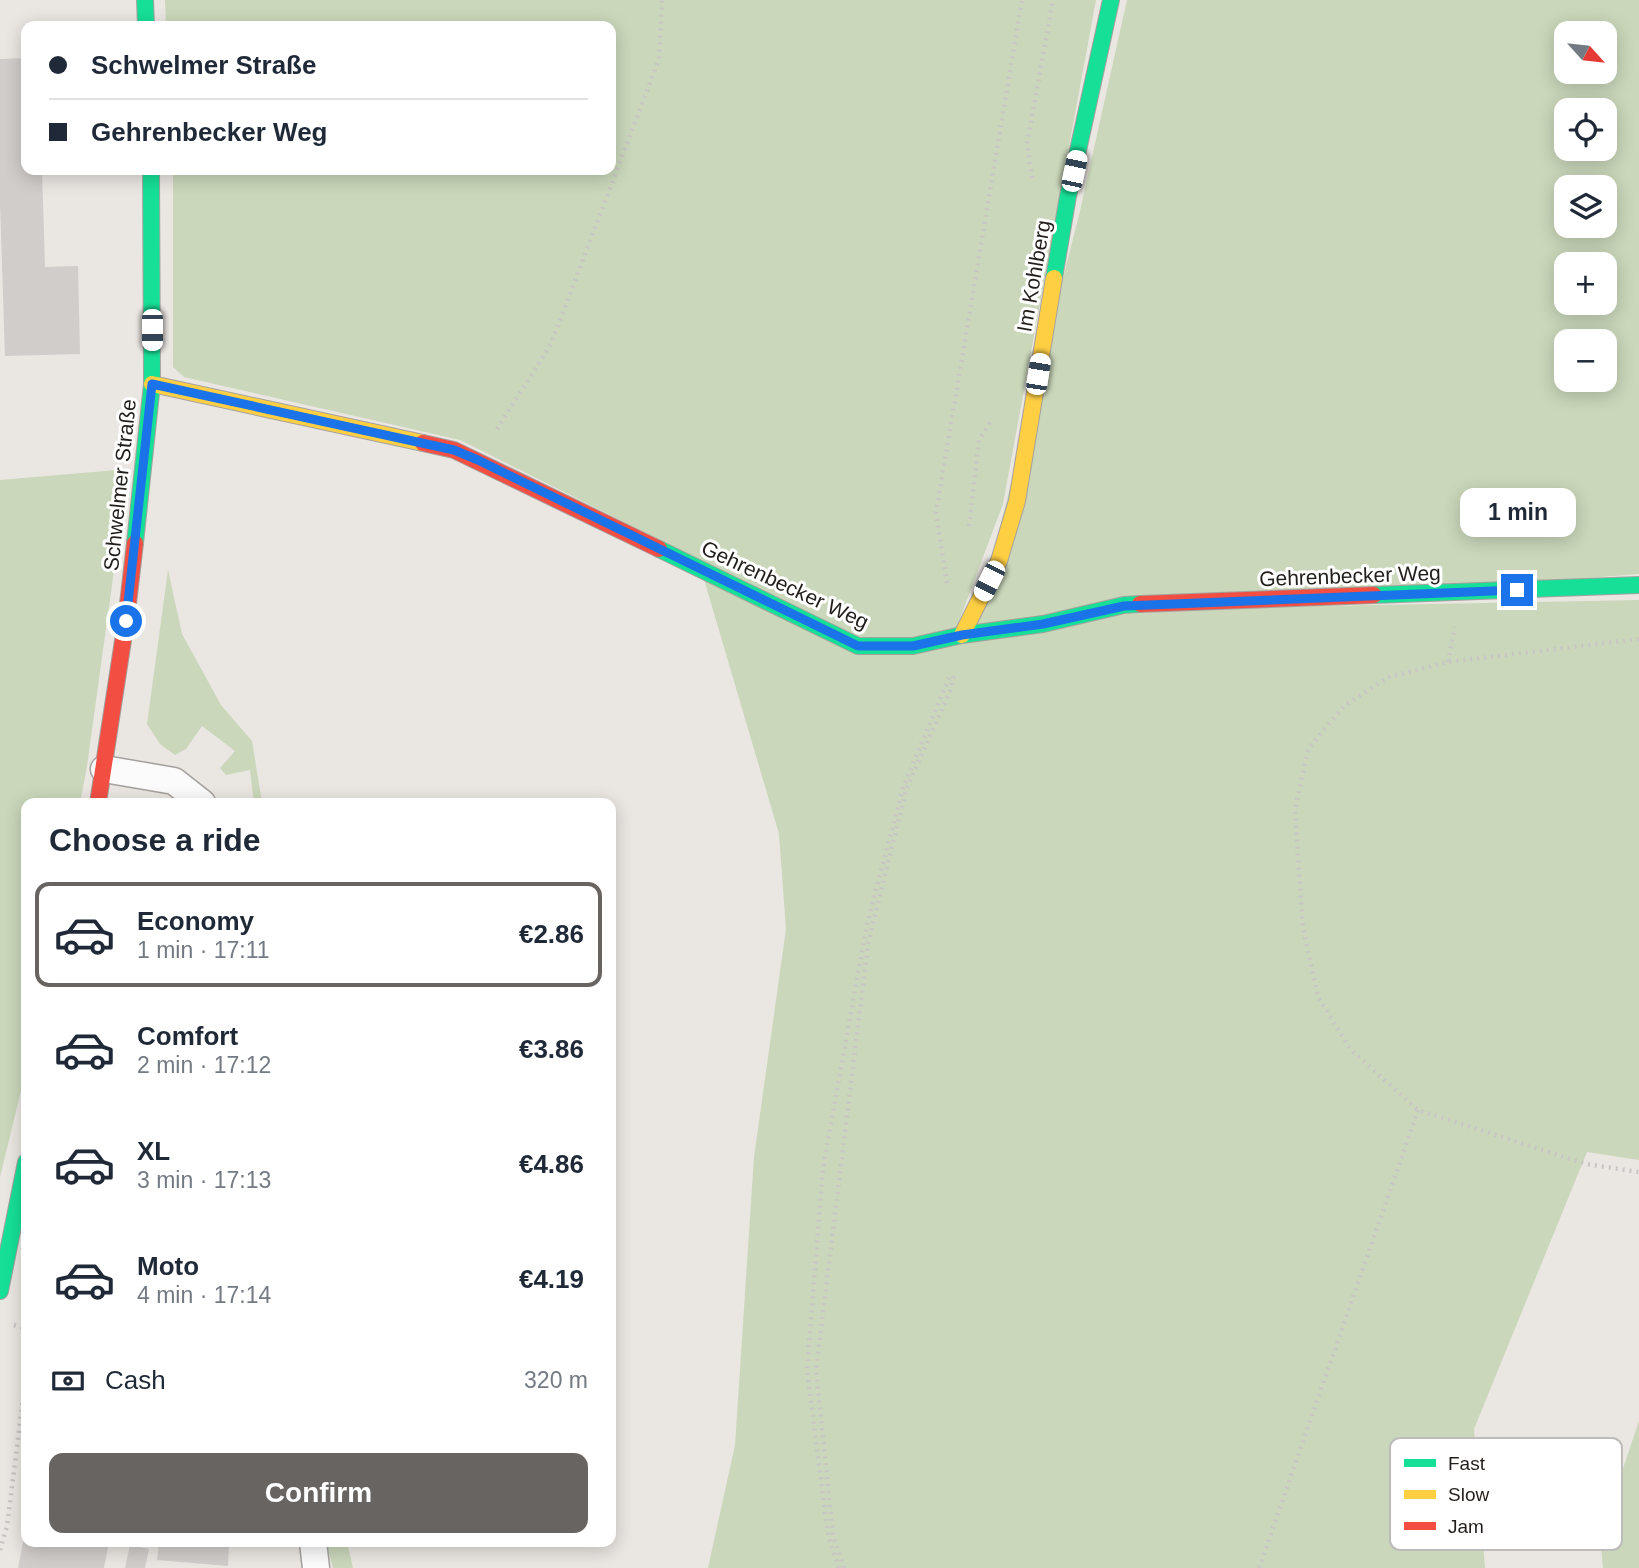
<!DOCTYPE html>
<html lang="en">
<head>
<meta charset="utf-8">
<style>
  :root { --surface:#fff; --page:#f6f6f7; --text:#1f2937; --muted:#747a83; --line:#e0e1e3; --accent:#686461 }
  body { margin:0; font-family:Arial,sans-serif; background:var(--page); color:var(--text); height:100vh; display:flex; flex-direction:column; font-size:26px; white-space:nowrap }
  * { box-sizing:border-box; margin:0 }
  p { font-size:23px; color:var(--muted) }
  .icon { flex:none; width:38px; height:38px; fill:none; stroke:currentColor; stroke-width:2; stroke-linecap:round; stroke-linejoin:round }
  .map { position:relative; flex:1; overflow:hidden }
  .details { position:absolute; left:21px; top:798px; width:595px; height:749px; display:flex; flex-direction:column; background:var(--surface); border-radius:14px; box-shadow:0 4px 18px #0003 }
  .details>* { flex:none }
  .guide { position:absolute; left:21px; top:21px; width:595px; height:154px; border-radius:14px; box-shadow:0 4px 18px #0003; display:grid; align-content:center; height:154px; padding:0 28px; background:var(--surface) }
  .needle { width:46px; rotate:117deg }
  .tools { position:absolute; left:1554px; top:21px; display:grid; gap:14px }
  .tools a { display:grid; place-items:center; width:63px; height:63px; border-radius:14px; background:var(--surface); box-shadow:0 4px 18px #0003; font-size:35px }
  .end { position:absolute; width:32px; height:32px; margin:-16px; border:9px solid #1a73e8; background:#fff; box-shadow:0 0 0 4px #fff }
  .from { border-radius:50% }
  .bubble { position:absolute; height:49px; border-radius:14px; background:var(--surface); box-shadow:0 4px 18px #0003; font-size:23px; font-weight:700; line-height:49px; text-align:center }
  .car { position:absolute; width:21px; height:42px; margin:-21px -10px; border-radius:9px; box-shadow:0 0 5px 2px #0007; background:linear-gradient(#fff 24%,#345 0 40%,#fff 0 76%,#345 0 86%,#fff 0) }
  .guide b { display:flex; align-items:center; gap:24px; height:66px; font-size:26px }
  .guide b+b { border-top:2px solid var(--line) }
  .guide i { width:18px; height:18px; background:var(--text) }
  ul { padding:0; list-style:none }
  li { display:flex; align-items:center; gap:21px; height:105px; margin:0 14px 10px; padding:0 14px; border:4px solid transparent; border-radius:14px }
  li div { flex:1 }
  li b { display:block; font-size:26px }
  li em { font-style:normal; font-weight:700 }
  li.on { border-color:var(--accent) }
  li>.icon { width:63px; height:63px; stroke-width:1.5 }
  h2 { padding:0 28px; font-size:32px; line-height:84px }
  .pay { display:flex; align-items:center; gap:18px; height:77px; padding:0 28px; font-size:26px }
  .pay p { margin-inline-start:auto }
  .cta { display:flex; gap:14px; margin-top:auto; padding:14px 28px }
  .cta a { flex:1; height:80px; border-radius:14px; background:var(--accent); color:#fff; font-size:28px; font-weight:700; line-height:80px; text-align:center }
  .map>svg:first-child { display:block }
  .green { fill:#cad7ba; fill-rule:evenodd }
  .building { fill:#d1cdca }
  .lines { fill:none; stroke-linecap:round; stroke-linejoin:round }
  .street-casing { stroke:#a5a19e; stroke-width:29 }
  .fast-casing { stroke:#a5a19e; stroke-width:18 }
  .slow-casing { stroke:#a5a19e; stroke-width:18 }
  .jam-casing { stroke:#a5a19e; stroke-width:18 }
  .path { stroke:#c7c6c5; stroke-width:4.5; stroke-dasharray:2 5; stroke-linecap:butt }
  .street { stroke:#fcfbfb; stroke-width:26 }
  .fast { stroke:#16e098; stroke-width:16 }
  .slow { stroke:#ffcf43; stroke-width:16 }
  .jam { stroke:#f24e42; stroke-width:16 }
  .route { stroke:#1a73e8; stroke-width:9 }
  .labels { text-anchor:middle; stroke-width:6; stroke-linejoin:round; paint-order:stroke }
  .street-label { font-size:21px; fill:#221e1c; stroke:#fff }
  .key { fill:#fff; stroke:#bdbcbb; stroke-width:2 }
  .key-label { font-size:19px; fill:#221e1c }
</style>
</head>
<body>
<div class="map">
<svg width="1639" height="1568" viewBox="0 0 1639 1568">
  <rect width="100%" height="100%" fill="#eae6e2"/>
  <path class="green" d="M165 0H1096L1003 504 950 645 1120 610 1639 600V1160L1587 1152 1474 1429 1485 1568H708L735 1445 754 1157 786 929 779 834 698 559 460 440 184 377 173 367V170H611V26H166Z
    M1127 0H1639V574L975 626 1080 211ZM1566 33H1605V72H1566ZM1566 110H1605V149H1566ZM1566 187H1605V226H1566ZM1566 264H1605V303H1566ZM1566 341H1605V380H1566Z
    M128 469 87 766 80 803H26V1070L0 1177V480Z
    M168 570 182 634 221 705 252 741 262 803H254L250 770 226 775 220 768 235 751 202 726 186 749 175 755 160 744 147 724Z
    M1639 1421V1568H1603L1600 1537Z
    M326 1542H347L353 1568H333Z"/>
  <path class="building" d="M26 58V170H42L45 267 78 266 80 354 5 356 0 202V59Z
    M25 1532 26 1542H109L104 1568H18Z
    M159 1542H239L238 1546 229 1545 228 1566 157 1560Z
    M130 1545 149 1549 145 1568H125Z"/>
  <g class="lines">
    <g class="street-casing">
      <path id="street" d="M104 769 174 781 202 803
        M313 1542 316 1568"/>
    </g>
    <g class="fast-casing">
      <path id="fast" d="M145 0 146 26
        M1054 278 1068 196 1111 0
        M135 543 152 384 151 170
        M659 549 858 646H913L962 635 1043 624 1124 605 1140 604
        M1374 595 1639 585
        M0 1291 26 1162"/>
    </g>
    <g class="slow-casing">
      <path id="slow" d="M152 384 423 443
        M962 635 999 561 1017 501 1054 278"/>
    </g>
    <g class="jam-casing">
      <path id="jam" d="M423 443 454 450 659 549
        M1140 604 1374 595
        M98 803 126 621 135 543"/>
    </g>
    <path class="path" d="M1032 178 1027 144 1053 0
      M497 429 551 344 659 59 662 0
      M969 526 979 440 992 419
      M947 583 936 513 1022 0
      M1639 639 1448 662 1389 677 1345 705 1308 749 1295 810 1303 928 1318 997 1351 1050 1418 1110 1586 1164 1639 1172
      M1448 662 1455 627
      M14 1325 26 1329
      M0 1550 7 1526 26 1375
      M839 1568 828 1535 807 1370 823 1168 867 924 903 788 950 675
      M844 1568 833 1535 816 1370 868 944 906 790 950 691 955 672
      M1259 1568 1418 1110"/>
    <use href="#street" class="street"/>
    <use href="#fast" class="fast"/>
    <use href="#slow" class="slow"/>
    <use href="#jam" class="jam"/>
  </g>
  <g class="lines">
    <path class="route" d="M126 621 152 384 454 450 478 460 858 646H913L962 635 1043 624 1124 606 1517 590"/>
  </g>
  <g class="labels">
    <g class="street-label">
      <text transform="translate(1034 276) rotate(-80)" y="7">Im Kohlberg</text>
      <text transform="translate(120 485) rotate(-84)" y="7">Schwelmer Straße</text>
      <text transform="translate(1350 576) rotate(-2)" y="7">Gehrenbecker Weg</text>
      <text transform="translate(785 585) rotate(25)" y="7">Gehrenbecker Weg</text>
    </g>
  </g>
  <rect x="1390" y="1438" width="232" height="112" rx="10" class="key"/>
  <rect x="1404" y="1459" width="32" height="8" fill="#16e098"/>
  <rect x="1404" y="1490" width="32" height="9" fill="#ffcf43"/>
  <rect x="1404" y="1522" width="32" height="8" fill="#f24e42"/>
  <g class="key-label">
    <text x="1448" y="1470">Fast</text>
    <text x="1448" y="1501">Slow</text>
    <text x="1448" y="1533">Jam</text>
  </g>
</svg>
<div class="tools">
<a><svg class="needle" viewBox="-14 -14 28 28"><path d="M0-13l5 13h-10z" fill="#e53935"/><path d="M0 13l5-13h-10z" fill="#747a83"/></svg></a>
<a><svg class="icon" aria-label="locate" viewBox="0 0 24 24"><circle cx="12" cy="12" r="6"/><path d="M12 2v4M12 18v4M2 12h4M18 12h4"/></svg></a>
<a><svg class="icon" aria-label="layers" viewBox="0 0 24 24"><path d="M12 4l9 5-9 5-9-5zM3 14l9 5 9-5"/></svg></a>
<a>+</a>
<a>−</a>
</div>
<i class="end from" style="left:126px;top:621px"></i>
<i class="end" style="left:1517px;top:590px"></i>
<div class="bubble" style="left:1460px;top:488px;width:116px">1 min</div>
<i class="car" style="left:1074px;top:171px;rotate:12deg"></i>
<i class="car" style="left:152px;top:330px;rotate:180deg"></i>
<i class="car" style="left:1038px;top:374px;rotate:9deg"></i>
<i class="car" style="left:989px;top:581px;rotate:207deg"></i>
<div class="guide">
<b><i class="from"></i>Schwelmer Straße</b>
<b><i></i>Gehrenbecker Weg</b>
</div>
<section class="details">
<h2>Choose a ride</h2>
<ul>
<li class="on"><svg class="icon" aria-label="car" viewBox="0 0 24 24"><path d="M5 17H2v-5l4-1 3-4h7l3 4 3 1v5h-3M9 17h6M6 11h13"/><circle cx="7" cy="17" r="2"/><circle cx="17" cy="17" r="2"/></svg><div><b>Economy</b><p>1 min · 17:11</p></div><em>€2.86</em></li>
<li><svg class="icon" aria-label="car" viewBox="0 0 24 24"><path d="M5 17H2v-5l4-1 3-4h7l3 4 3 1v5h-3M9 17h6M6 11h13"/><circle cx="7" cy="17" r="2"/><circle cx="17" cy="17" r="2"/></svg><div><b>Comfort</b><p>2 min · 17:12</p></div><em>€3.86</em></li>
<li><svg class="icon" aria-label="car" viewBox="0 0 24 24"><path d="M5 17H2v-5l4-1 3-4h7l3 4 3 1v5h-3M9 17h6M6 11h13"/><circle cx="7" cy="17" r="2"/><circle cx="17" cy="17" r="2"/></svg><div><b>XL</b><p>3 min · 17:13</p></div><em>€4.86</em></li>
<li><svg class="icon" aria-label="car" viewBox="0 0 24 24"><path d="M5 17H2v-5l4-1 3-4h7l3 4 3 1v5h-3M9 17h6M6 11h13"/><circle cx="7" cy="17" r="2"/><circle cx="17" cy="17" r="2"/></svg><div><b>Moto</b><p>4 min · 17:14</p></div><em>€4.19</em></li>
</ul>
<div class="pay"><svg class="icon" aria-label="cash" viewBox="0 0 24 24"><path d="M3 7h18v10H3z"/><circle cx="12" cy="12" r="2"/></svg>Cash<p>320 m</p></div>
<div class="cta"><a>Confirm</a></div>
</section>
</div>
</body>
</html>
